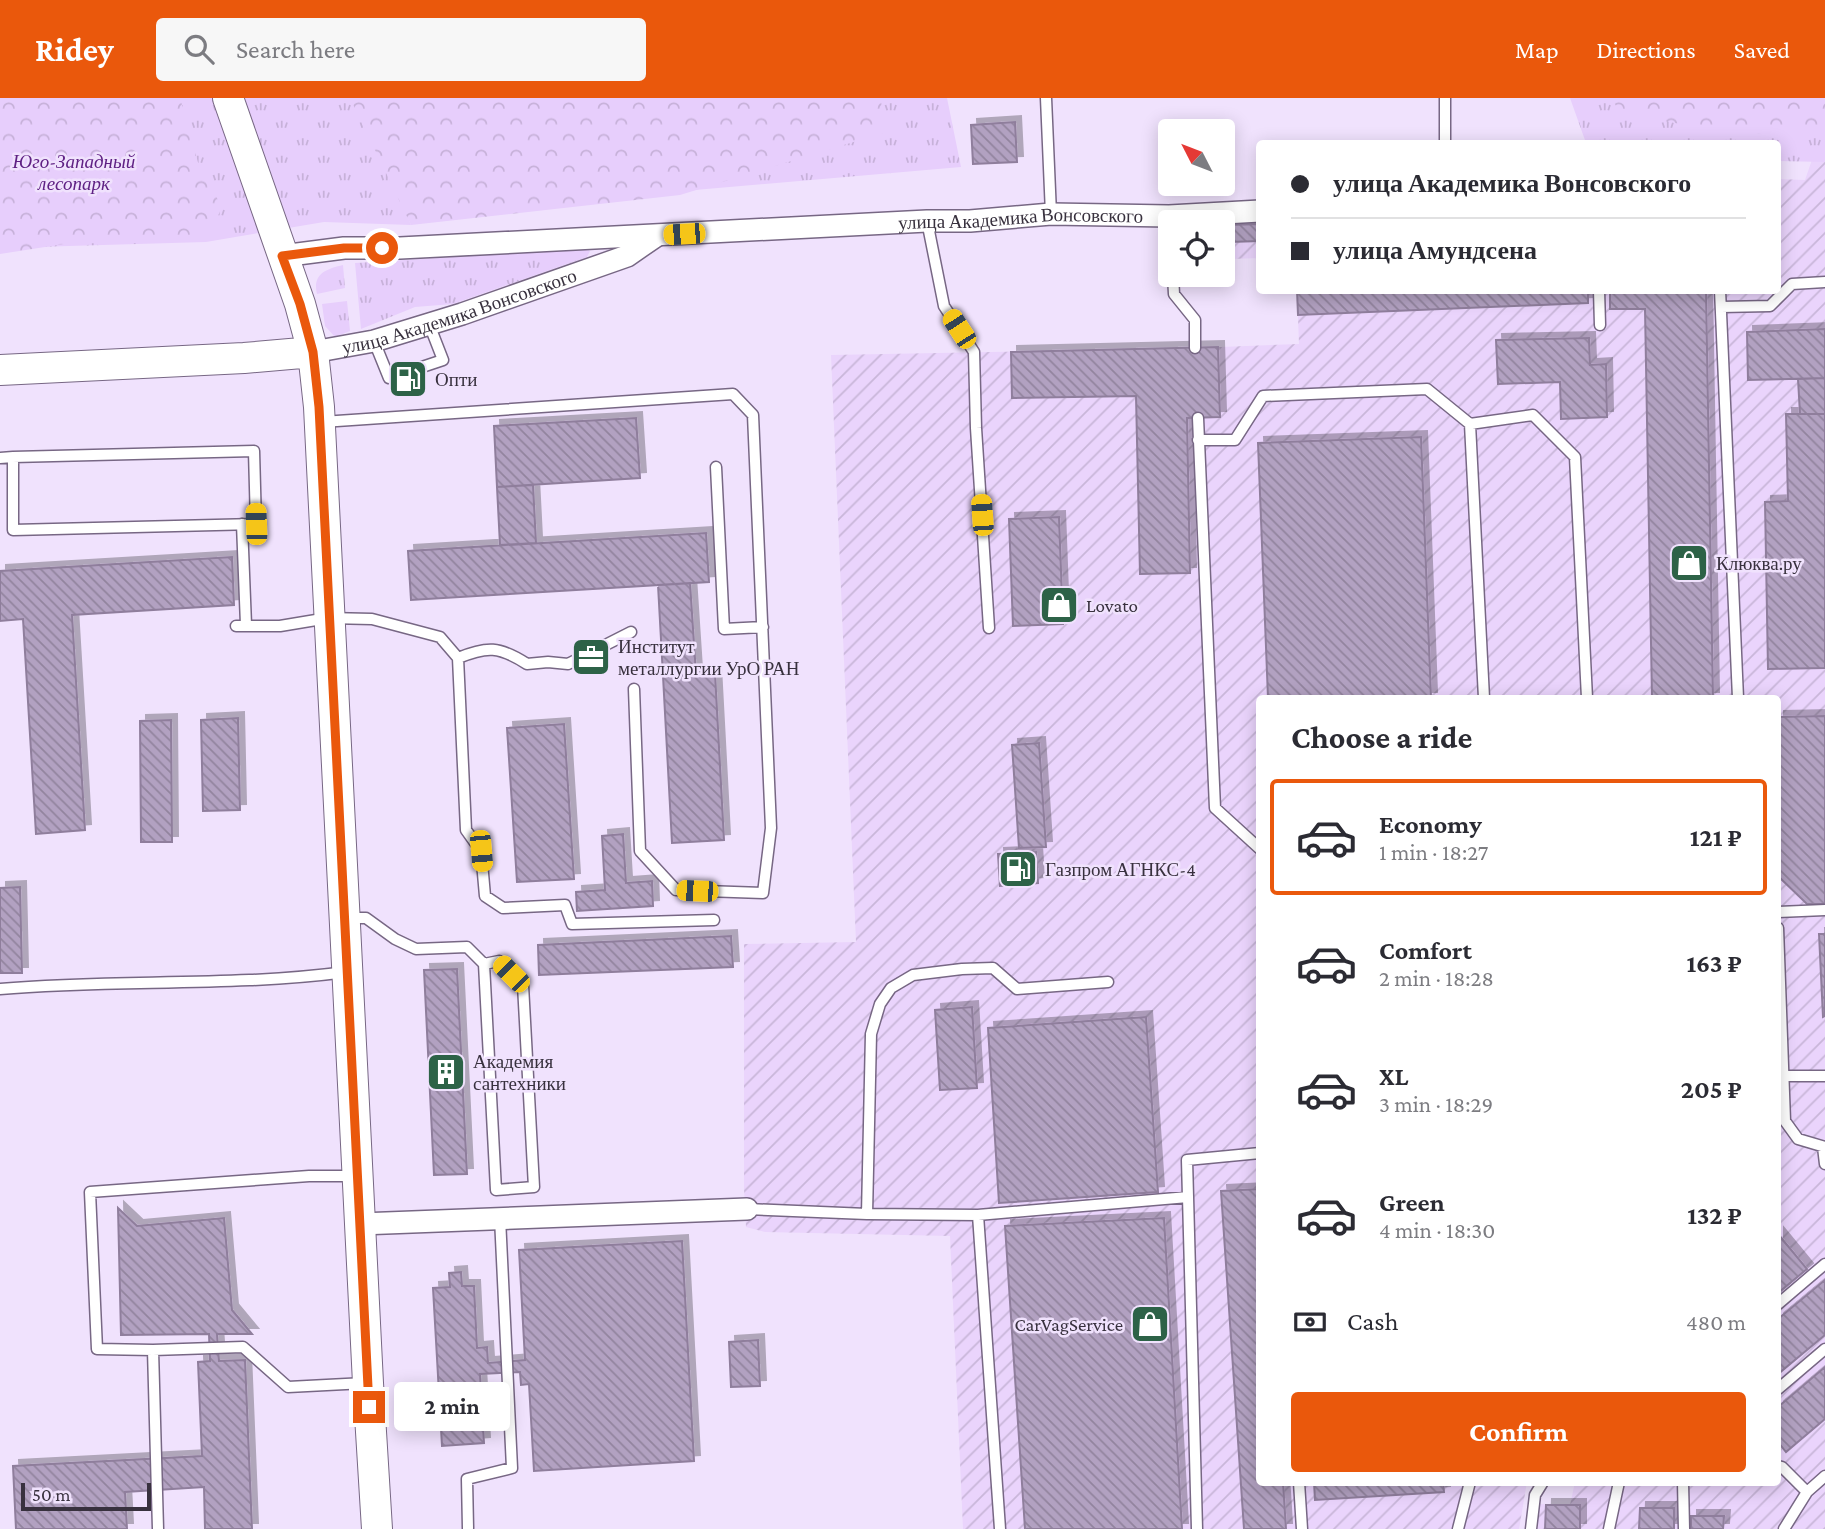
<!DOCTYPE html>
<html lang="en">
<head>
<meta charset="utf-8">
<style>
  :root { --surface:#fff; --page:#f7f7f7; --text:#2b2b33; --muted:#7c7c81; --line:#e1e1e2; --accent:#ea580c }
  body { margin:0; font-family:"Crimson Pro",serif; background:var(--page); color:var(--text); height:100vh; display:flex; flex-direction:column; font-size:26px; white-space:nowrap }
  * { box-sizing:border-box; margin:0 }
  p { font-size:23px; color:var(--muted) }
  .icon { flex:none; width:38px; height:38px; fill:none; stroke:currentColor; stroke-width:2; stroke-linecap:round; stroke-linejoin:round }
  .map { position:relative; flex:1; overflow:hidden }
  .sheet { position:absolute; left:1256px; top:597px; width:525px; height:791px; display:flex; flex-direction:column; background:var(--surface); border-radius:7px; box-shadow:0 4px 18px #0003 }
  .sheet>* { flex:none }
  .guide { position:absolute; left:1256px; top:42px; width:525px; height:154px; border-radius:7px; box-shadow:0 4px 18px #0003; display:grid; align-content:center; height:154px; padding:0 35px; background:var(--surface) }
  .needle { width:46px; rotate:312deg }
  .tools { position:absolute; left:1158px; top:21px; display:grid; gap:14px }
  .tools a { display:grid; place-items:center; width:77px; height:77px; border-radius:7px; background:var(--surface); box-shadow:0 4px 18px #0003; font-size:35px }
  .scale { position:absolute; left:21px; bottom:18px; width:130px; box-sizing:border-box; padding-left:7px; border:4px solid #38313e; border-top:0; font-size:19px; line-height:24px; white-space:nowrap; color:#38313e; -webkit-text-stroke:5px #f0e2fd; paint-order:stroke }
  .end { position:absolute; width:32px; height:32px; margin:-16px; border:9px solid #ea580c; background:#fff; box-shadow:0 0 0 4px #fff }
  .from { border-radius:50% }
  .bubble { position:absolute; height:49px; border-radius:7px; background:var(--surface); box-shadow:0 4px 18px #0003; font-size:23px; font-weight:700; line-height:49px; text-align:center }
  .car { position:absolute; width:21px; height:42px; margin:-21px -10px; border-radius:9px; box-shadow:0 0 5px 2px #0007; background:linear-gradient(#f5c518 24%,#345 0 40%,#f5c518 0 76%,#345 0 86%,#f5c518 0) }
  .guide b { display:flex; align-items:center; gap:24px; height:66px; font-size:26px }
  .guide b+b { border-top:2px solid var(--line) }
  .guide i { width:18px; height:18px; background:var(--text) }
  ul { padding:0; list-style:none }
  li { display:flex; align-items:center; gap:21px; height:116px; margin:0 14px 10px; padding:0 21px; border:4px solid transparent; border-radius:7px }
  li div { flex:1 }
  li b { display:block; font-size:26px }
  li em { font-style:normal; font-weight:700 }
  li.on { border-color:var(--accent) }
  li>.icon { width:63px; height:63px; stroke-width:1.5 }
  h2 { padding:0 35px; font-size:32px; line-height:84px }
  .pay { display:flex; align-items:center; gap:18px; height:77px; padding:0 35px; font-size:26px }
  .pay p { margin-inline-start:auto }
  .button { display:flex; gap:14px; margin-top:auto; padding:14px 35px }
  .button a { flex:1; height:80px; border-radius:7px; background:var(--accent); color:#fff; font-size:28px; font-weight:700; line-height:80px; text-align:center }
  header { display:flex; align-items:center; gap:42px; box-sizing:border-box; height:98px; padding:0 35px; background:var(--accent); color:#fff }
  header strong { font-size:33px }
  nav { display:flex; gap:38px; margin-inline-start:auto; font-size:24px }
  .search { width:490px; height:63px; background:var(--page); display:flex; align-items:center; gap:18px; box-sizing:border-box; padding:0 24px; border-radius:7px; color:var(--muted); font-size:26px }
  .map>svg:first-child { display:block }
  .industrial { fill:url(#industrial-furrows) }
  .grass { fill:url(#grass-tufts) }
  .forest { fill:url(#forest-crowns) }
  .building { fill:url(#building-back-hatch); stroke:#8f7e9c; stroke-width:2; filter:url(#shadow) }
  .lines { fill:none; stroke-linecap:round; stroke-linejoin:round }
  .lane-casing { stroke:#776784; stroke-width:13 }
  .street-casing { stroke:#776784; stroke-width:24 }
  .secondary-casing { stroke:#776784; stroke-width:32 }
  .lane { stroke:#fff; stroke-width:10 }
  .street { stroke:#fff; stroke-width:21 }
  .secondary { stroke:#fff; stroke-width:30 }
  .route { stroke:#ea580c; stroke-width:9 }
  .labels { text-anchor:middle; stroke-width:5; stroke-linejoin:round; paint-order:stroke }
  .park-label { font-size:19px; font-style:italic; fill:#5f2184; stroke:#f0e2fd }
  .street-label { font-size:19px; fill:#38313e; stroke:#f0e2fd }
  .poi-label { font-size:19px; fill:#38313e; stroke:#f0e2fd; text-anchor:start }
</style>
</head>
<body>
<header>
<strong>Ridey</strong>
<div class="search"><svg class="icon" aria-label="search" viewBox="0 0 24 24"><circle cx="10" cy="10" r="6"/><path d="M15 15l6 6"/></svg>Search here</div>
<nav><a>Map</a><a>Directions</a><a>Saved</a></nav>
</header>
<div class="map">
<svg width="1825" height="1431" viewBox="0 0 1825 1431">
  <defs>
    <pattern id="industrial-furrows" width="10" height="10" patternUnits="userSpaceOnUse" patternTransform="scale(1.75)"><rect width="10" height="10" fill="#ead4fc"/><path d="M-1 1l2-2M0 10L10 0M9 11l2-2" fill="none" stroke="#c9b6d9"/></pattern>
    <pattern id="grass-tufts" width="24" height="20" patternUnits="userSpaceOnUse" patternTransform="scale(1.75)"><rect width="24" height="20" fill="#e7cefc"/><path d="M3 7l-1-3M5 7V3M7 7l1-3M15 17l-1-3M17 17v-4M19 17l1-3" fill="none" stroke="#c7b1d9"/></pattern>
    <pattern id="forest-crowns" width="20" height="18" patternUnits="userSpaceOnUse" patternTransform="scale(1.75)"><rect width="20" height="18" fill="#e7cefc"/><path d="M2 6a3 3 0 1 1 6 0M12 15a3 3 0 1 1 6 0" fill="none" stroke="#c7b1d9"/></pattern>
    <pattern id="building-back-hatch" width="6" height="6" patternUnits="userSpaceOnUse" patternTransform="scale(1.75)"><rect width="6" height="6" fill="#b2a1c1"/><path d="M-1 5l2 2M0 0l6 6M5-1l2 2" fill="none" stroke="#92849e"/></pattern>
    <filter id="shadow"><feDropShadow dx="6" dy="-6" stdDeviation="0" flood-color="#0004"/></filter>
  </defs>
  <rect width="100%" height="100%" fill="#f0e2fd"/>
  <path class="industrial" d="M1815 53H1825V1431H1535L1537 1406 1570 1407 1575 1384H1778V600H1260V1384H1527L1519 1431H963L950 1138 765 1134 746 1129 744 1091V846L856 844 831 257 1195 250 1299 246 1297 193 1778 192V81L1805 82Z
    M1260 126V160L1231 161 1228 127Z"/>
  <path class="grass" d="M0 0H947L961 69 407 117 411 127 324 124 206 144 0 150Z
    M1570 0H1825V64L1778 63V46L1586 45Z
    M587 151 590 153 587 159 453 206 415 209 361 231 355 165Z
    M343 167 345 190 317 196C312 176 326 171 343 167Z
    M347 203 350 233 335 239 325 228 322 206Z"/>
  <path class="forest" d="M0 0H180L199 68 222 109 206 144 90 142 0 156Z
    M350 0H881L883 35 680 97 411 127Z
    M1612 0H1825V34L1731 36 1619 14Z"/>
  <path class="building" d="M1015 24 1017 64 973 66 971 27Z
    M1260 126V143L1229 144 1228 127Z
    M1297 192H1588V205L1298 217Z
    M1610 192H1706L1713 600H1652L1645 211H1610Z
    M1825 231V280L1748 282 1747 234Z
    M1589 240 1590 267 1606 266 1607 319 1561 321 1560 284 1498 286 1496 242Z
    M1218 249 1220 319 1187 320 1190 475 1140 476 1136 298 1012 300 1011 254Z
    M1825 280V316H1800L1798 281Z
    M1786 316H1825V570L1768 571 1765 404 1788 403Z
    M636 320 640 380 497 389 494 328Z
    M1421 339 1431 600H1268L1258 345Z
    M533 387 536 445 500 447 497 389Z
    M1059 419 1063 526 1013 528 1009 421Z
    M706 435 709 484 411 502 408 453Z
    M232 459 234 507 72 517 85 732 36 736 23 521 0 523V473Z
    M690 485 696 576 663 578 658 487Z
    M715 575 724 742 672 745 663 578Z
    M1825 618V806H1807L1778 778V619Z
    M238 620 240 712 203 713 201 622Z
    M171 622 172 744H141L140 623Z
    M564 626 574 781 517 784 507 630Z
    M1039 645 1046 749 1019 750 1012 647Z
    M623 736 626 785 652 783 653 808 577 813 576 794 605 792 602 738Z
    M1036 754 1038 785 1000 788 998 756Z
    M20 789 22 875H0V790Z
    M1819 836H1825V918L1823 919Z
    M731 838 733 869 539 877 538 847Z
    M457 871 467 1076 434 1077 424 872Z
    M972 909 977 990 940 992 935 912Z
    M1146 919 1158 1094 999 1105 988 930Z
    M1260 1091V1384H1283L1286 1431H1244L1221 1093Z
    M118 1110 137 1128 224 1120 232 1212 252 1236H217L219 1263 245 1262 252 1431H205L204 1389 125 1394 127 1431H16L13 1368 202 1358 198 1264 210 1263 209 1236 121 1237Z
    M1164 1120 1182 1431H1025L1005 1128Z
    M1778 1136 1807 1171 1778 1195Z
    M682 1143 694 1363 534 1373 529 1286 521 1287 520 1274 480 1276 484 1345 442 1348 433 1190 450 1189 449 1175 461 1174 462 1188H474L477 1250 487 1249 488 1265 525 1262 519 1152Z
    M1825 1182V1237L1778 1276V1221Z
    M758 1242 760 1288 731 1289 729 1244Z
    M1825 1269V1321L1786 1354 1778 1344V1309Z
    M1314 1384H1443L1444 1394 1315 1402Z
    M1546 1407H1580V1431H1545Z
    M1640 1410H1674V1431H1639Z
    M1691 1418H1724L1723 1431H1691Z"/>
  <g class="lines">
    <g class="lane-casing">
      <path id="lane" d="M1046 0 1051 116
        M1445 46V0
        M1169 118 1171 148
        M927 123 944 208 974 254 976 330 989 530
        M1173 177 1174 196 1195 222V250
        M1599 192 1600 227
        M1720 192 1738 600
        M1721 209 1770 208 1792 186 1825 184
        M374 243 389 280 443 262 429 226
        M1198 320 1215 710 1260 751
        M322 324 733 296 753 317 771 730 763 795 676 792 640 753 634 591
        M1470 326 1533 317 1575 359 1587 600
        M1198 342H1235L1263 298 1427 291 1470 326 1484 600
        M0 360 13 359 254 353 256 426 13 432V359
        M716 369 724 531 763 529
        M242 426 246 527
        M236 528H280L328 520 372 521 440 539 458 560 466 732 481 753 485 798 503 810 565 807 572 826 714 822
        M458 560C487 548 499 548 527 566L548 564 568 566 631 534
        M1778 814 1825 812
        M347 820H366L395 841 416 851 467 849 484 866 496 1092 534 1089 523 887 499 863 484 866
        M1778 830 1785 1023 1798 1041 1825 1049
        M0 891C115 881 232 889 346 874
        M1784 978H1825
        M1823 1049 1825 1066
        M747 1111 867 1116 978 1117 1188 1099
        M867 1116 871 936 880 906 891 890 913 877 962 871 993 870 1017 891 1108 884
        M978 1117 1000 1431
        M1778 1206 1825 1166
        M153 1252 243 1249 288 1289 365 1285
        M1778 1291 1825 1251
        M1778 1368 1782 1369 1807 1394
        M1299 1384 1302 1431
        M1683 1384 1684 1431
        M468 1430 467 1381 512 1370 500 1120
        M158 1431 153 1252 97 1251 90 1094 309 1078H354
        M1197 1431 1187 1062 1260 1055
        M1458 1431 1470 1384
        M1531 1431 1535 1397 1543 1384
        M1609 1431 1619 1384
        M1784 1431 1807 1394 1825 1378"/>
    </g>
    <g class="street-casing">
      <g id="street">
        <path id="s1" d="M282 158 344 150H400L927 123H970L1051 116 1169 118 1260 113"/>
        <path id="s2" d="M313 254 374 243 462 216 627 158 656 138"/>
        <path d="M360 1126 747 1111"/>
      </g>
    </g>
    <g class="secondary-casing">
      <path id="secondary" d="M228 0 300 206 313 254 319 309 368 1285 377 1431
        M0 272 244 260 313 254"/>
    </g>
    <use href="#lane" class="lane"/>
    <use href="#street" class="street"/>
    <use href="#secondary" class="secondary"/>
  </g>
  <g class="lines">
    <path class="route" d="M369 1309 319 309 313 254 300 206 282 158 344 150H382"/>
  </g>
  <defs>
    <g id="fuel-square" transform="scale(2.0125)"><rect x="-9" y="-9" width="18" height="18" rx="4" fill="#2d6247" stroke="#f0e2fd"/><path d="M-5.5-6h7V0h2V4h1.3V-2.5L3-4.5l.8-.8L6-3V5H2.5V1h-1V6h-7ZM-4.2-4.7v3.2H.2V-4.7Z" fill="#fff"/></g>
    <g id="shop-square" transform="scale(2.0125)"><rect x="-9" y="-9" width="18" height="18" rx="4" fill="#2d6247" stroke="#f0e2fd"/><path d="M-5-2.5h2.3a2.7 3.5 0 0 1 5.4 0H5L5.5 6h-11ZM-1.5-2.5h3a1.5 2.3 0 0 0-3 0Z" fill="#fff"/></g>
    <g id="office-square" transform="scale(2.0125)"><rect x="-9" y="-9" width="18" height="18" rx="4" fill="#2d6247" stroke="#f0e2fd"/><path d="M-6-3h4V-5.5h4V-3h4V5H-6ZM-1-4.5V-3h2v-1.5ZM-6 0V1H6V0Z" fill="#fff"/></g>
    <g id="building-square" transform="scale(2.0125)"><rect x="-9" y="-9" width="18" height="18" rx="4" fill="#2d6247" stroke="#f0e2fd"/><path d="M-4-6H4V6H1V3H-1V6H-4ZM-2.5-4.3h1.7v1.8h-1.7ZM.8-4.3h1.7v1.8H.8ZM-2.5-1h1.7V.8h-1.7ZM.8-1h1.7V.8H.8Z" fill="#fff"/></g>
  </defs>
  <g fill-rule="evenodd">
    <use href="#fuel-square" x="408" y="281"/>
    <use href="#shop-square" x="1689" y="465"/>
    <use href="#shop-square" x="1059" y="507"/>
    <use href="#office-square" x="591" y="559"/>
    <use href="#fuel-square" x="1018" y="771"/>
    <use href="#building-square" x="446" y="974"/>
    <use href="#shop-square" x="1150" y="1226"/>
  </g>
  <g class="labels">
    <g class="park-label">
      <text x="74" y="70">Юго-Западный<tspan x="74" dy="22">лесопарк</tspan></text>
    </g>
    <g class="street-label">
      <text dy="7" stroke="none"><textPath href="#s1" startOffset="740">улица Академика Вонсовского</textPath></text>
      <text dy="7" stroke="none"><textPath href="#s2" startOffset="152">улица Академика Вонсовского</textPath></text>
    </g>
    <g class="poi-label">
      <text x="435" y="288">Опти</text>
      <text x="1716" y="472">Клюква.ру</text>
      <text x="1086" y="514">Lovato</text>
      <text x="618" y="555">Институт<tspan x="618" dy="22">металлургии УрО РАН</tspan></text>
      <text x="1045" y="778">Газпром АГНКС-4</text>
      <text x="473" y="970">Академия<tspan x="473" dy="22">сантехники</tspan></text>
      <text x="1123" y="1233" text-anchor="end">CarVagService</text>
    </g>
  </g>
</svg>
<div class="tools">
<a><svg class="needle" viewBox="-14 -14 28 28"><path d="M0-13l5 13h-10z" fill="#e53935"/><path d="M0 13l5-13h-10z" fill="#7c7c81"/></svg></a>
<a><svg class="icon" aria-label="locate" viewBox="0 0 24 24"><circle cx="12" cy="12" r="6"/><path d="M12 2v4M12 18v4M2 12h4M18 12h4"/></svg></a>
</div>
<div class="scale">50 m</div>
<i class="end from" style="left:382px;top:150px"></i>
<i class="end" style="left:369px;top:1309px"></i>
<div class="bubble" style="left:394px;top:1284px;width:116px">2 min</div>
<i class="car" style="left:684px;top:136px;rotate:267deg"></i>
<i class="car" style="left:959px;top:231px;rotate:327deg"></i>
<i class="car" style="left:982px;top:417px;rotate:356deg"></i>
<i class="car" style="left:256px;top:426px;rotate:358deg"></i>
<i class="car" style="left:481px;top:753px;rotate:175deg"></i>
<i class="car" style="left:697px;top:793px;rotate:272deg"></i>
<i class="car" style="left:511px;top:876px;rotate:315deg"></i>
<div class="guide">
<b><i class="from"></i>улица Академика Вонсовского</b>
<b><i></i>улица Амундсена</b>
</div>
<section class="sheet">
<h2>Choose a ride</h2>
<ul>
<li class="on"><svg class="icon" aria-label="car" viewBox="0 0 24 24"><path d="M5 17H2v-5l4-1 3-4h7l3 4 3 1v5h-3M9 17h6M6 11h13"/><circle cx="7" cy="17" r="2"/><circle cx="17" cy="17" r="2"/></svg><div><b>Economy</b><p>1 min · 18:27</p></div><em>121 ₽</em></li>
<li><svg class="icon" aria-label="car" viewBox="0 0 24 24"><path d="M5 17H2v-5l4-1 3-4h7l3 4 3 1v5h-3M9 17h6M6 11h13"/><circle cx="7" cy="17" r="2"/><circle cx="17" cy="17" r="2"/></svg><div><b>Comfort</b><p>2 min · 18:28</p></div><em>163 ₽</em></li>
<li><svg class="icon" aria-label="car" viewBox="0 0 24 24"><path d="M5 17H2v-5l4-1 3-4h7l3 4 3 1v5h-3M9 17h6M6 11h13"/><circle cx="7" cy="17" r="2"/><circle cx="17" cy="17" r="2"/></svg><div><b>XL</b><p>3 min · 18:29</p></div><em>205 ₽</em></li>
<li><svg class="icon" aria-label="car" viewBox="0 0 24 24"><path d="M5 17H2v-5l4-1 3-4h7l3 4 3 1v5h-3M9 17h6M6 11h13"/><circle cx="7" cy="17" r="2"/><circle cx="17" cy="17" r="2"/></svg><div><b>Green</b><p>4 min · 18:30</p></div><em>132 ₽</em></li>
</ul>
<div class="pay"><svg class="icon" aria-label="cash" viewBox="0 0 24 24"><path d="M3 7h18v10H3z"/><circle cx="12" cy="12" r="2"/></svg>Cash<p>480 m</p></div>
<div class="button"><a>Confirm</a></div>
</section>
</div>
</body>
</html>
